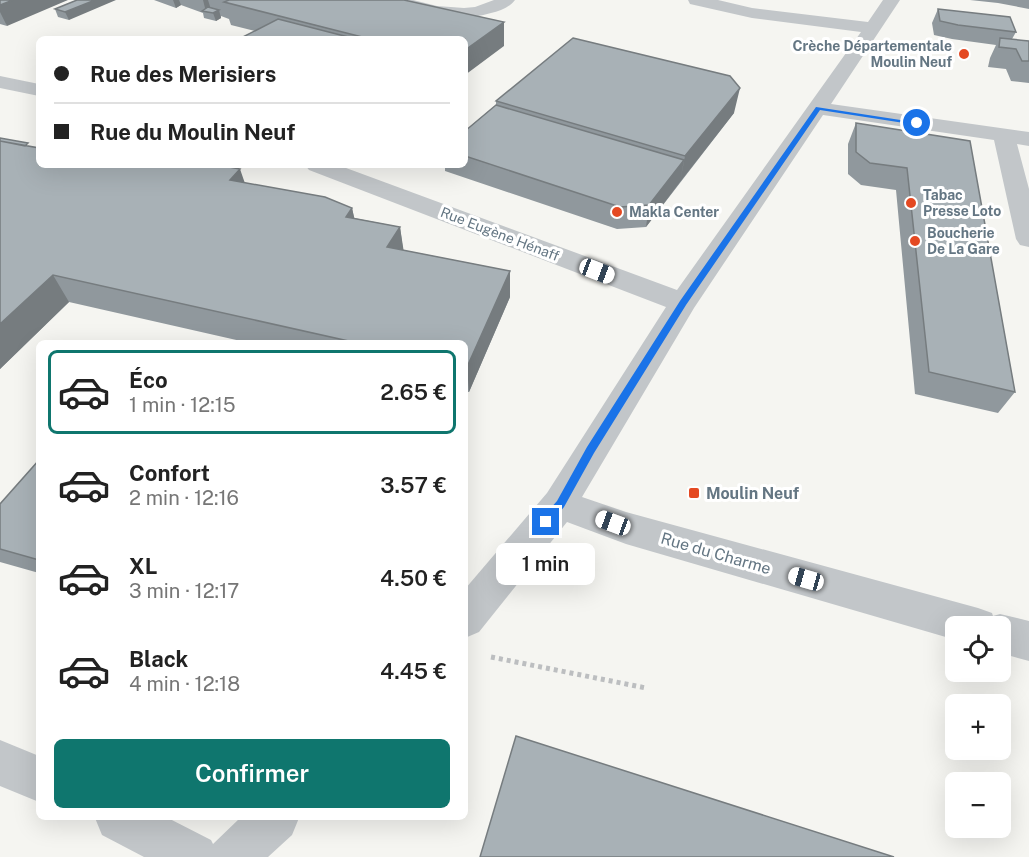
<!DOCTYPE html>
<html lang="fr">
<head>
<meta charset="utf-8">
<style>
  :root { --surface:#fff; --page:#f2f2f2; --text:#222; --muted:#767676; --line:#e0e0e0; --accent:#0f766e }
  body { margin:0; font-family:"Public Sans",sans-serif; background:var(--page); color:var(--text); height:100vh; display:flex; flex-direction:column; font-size:22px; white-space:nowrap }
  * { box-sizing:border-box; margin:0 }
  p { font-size:20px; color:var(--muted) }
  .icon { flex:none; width:33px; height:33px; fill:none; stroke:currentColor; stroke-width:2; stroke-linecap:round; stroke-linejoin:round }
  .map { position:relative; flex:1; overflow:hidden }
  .details { position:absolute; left:36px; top:340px; width:432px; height:480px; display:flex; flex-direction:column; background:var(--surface); border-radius:9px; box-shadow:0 6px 24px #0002 }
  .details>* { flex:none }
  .guide { position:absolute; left:36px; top:36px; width:432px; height:132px; border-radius:9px; box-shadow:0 6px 24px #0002; display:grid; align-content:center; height:132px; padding:0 18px; background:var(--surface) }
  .fabs { position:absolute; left:945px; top:616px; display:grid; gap:12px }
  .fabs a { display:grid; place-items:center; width:66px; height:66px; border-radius:9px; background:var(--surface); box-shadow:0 6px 24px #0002; font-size:30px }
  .end { position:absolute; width:27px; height:27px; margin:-14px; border:8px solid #1a73e8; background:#fff; box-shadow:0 0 0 3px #fff }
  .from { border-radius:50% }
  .bubble { position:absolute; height:42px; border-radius:9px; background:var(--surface); box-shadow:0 6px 24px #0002; font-size:20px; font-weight:600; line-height:42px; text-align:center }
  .car { position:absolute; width:18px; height:36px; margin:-18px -9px; border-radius:8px; box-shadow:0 0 4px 2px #0007; background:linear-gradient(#fff 24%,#345 0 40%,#fff 0 76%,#345 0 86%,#fff 0) }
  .guide b { display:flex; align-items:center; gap:21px; height:57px; font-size:22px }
  .guide b+b { border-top:2px solid var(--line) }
  .guide i { width:15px; height:15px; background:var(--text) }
  ul { padding:10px 0 0; list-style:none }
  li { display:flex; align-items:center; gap:18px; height:84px; margin:0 12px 9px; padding:0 6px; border:3px solid transparent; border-radius:9px }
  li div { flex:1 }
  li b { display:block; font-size:22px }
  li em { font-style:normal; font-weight:600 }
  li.on { border-color:var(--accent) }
  li>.icon { width:54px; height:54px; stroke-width:1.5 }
  .primary-button { display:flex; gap:12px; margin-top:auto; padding:12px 18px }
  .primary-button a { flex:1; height:69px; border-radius:9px; background:var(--accent); color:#fff; font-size:24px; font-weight:600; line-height:69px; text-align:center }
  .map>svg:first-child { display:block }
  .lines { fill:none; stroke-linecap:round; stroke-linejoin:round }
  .path { stroke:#bcbec0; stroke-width:5; stroke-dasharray:4 4; stroke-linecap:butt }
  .minor { fill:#c2c6c9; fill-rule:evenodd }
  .wall { fill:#90989d }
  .shaded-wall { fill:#767c7f }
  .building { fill:#a8b1b6; stroke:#767c7f; stroke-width:1.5 }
  .route { fill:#1a73e8 }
  .poi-dot { fill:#e44922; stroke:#fff; stroke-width:2 }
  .labels { text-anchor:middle; stroke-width:6; stroke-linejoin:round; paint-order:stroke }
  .far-poi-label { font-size:14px; font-weight:bold; fill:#647683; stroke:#fff; text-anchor:start }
  .far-street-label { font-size:14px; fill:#647683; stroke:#fff }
  .poi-label { font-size:16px; font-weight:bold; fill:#647683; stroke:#fff; text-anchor:start }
  .street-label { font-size:16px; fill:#647683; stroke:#fff }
</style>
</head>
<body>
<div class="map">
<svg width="1029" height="857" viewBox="0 0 1029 857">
  <rect width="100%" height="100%" fill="#f5f5f1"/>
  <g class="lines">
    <path class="path" d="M491 657 646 688"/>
    <path class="minor" d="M384 0H413L437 6 464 8 475 7 494 0H515C510 7 500 11 491 13 455 24 422 12 386 4Z
      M688 0H718L752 8 868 22 883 0H900L831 104 1029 132V146L1017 144 1029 189V247L1020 245 1016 239 994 140 823 115 694 308 582 497 626 512 978 608 992 613 993 616 1000 614 1029 621V661L1000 653V627H956V640L626 544 567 522 479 632 465 638V589L547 493 666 307 309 170 305 165H338L677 290 861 32 752 18 690 4Z
      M0 76 39 84V96L0 88Z
      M0 740 39 756V802L0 786Z
      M95 818H168L211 840 213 844 240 818H299L292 835 268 857H144L102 835Z"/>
  </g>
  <path class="wall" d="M0 0 7 26 0 24Z
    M77 0 69 20 58 17 55 9Z
    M154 0H404L504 46 465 39H239L255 31 231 25 229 19 221 16V18L216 21 204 18 203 13 181 5 176 8Z
    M970 0H1029V9L998 3Z
    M938 9 1016 32 1012 39 1029 41V83L1011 81 1006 69 988 67 990 58 996 45 952 39 934 35 932 23Z
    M496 101 734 113 646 227 617 229 445 171V165H465V131L496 105Z
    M856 123 970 141 1015 392 998 413 915 394 896 190 861 185 848 174V144Z
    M0 138 30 147 245 183 352 208 354 218 400 227 403 250 510 271V297L469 392H465V344H254L69 302 0 369Z
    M39 460V573L0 562V504Z"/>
  <path class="shaded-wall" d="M13 0H68L7 26 0 12V5Z
    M95 0H116L69 20 65 12Z
    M173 0H179L181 5 176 8Z
    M203 0H208L212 13 206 12Z
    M219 10 221 18 216 21 213 13Z
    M504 22V46L465 75V50Z
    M740 88 734 113 680 182 685 156Z
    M684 160 680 182 646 227 649 205Z
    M240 169 249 195 230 180Z
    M352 208 358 234 346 217Z
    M400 227 404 253 387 247Z
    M510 271V297L469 392 467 367Z
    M53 275 69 302 0 369V324Z"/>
  <path class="building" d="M0 0H13L0 5Z
    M77 0H95L65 12 55 9Z
    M229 0H404L504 22 465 50V39H370L224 2Z
    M208 7 219 10 213 13 202 11Z
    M938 9 1010 17 1016 32 958 25 940 21Z
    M278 19 356 39H239Z
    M573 38 730 76 740 88 685 156 496 101Z
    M1000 38 1029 41V61H1022L1016 49 999 47Z
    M496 105 684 160 649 205 620 207 465 156V131Z
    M856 123 970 141 1015 392 929 372 907 168 870 163 856 152Z
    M0 138 28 143 25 146 0 141Z
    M0 141 39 148V165H218L240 169 230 180 325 197 352 208 346 217 400 227 387 247 510 271 467 367 465 366V344H362L53 275 0 324Z
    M39 460V560L0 549V504Z
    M516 736 894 857H480Z"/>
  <path class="route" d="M816 107 920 123 917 125 820 110 686 305 594 453 564 507 549 525H542V518L557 501 587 447 680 301Z"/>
  <g class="poi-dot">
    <circle cx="964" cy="54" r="6"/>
    <circle cx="911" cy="203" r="6"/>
    <circle cx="617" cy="212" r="6"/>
    <circle cx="915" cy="241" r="6"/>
    <rect x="688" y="487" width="12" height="12" rx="3"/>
  </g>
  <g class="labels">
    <g class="far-poi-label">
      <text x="952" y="51" text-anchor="end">Crèche Départementale<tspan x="952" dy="16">Moulin Neuf</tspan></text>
      <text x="923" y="200">Tabac<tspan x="923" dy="16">Presse Loto</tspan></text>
      <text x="629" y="217">Makla Center</text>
      <text x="927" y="238">Boucherie<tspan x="927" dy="16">De La Gare</tspan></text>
    </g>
    <g class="far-street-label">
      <text transform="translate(500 234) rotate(21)" y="5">Rue Eugène Hénaff</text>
    </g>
    <g class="poi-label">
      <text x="706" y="499">Moulin Neuf</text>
    </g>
    <g class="street-label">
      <text transform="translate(716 553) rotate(16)" y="6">Rue du Charme</text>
    </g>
  </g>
</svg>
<div class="fabs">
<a><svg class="icon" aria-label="locate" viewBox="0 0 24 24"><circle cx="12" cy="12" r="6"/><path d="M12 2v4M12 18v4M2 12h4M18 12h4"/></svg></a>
<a>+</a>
<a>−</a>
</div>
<i class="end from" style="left:917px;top:123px"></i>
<i class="end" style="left:546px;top:522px"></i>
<div class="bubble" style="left:496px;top:543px;width:99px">1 min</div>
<i class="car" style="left:597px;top:271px;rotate:111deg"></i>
<i class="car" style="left:613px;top:523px;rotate:290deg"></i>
<i class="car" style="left:806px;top:579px;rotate:286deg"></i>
<div class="guide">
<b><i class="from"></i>Rue des Merisiers</b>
<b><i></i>Rue du Moulin Neuf</b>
</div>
<section class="details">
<ul>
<li class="on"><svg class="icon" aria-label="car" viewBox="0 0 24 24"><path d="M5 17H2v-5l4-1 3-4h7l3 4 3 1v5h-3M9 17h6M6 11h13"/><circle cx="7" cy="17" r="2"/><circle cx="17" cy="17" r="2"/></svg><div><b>Éco</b><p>1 min · 12:15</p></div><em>2.65 €</em></li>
<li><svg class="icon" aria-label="car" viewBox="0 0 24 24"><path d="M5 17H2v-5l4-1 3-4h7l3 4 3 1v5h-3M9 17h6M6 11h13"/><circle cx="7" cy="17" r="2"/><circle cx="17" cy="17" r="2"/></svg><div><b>Confort</b><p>2 min · 12:16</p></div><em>3.57 €</em></li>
<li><svg class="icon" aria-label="car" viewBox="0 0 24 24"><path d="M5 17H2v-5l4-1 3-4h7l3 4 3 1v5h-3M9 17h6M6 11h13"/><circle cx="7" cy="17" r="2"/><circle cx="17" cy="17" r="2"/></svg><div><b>XL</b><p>3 min · 12:17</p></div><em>4.50 €</em></li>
<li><svg class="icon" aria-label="car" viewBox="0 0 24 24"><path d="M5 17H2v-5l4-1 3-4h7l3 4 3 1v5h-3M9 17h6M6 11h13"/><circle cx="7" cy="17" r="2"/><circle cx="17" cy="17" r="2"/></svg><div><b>Black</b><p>4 min · 12:18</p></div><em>4.45 €</em></li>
</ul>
<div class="primary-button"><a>Confirmer</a></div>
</section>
</div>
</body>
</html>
